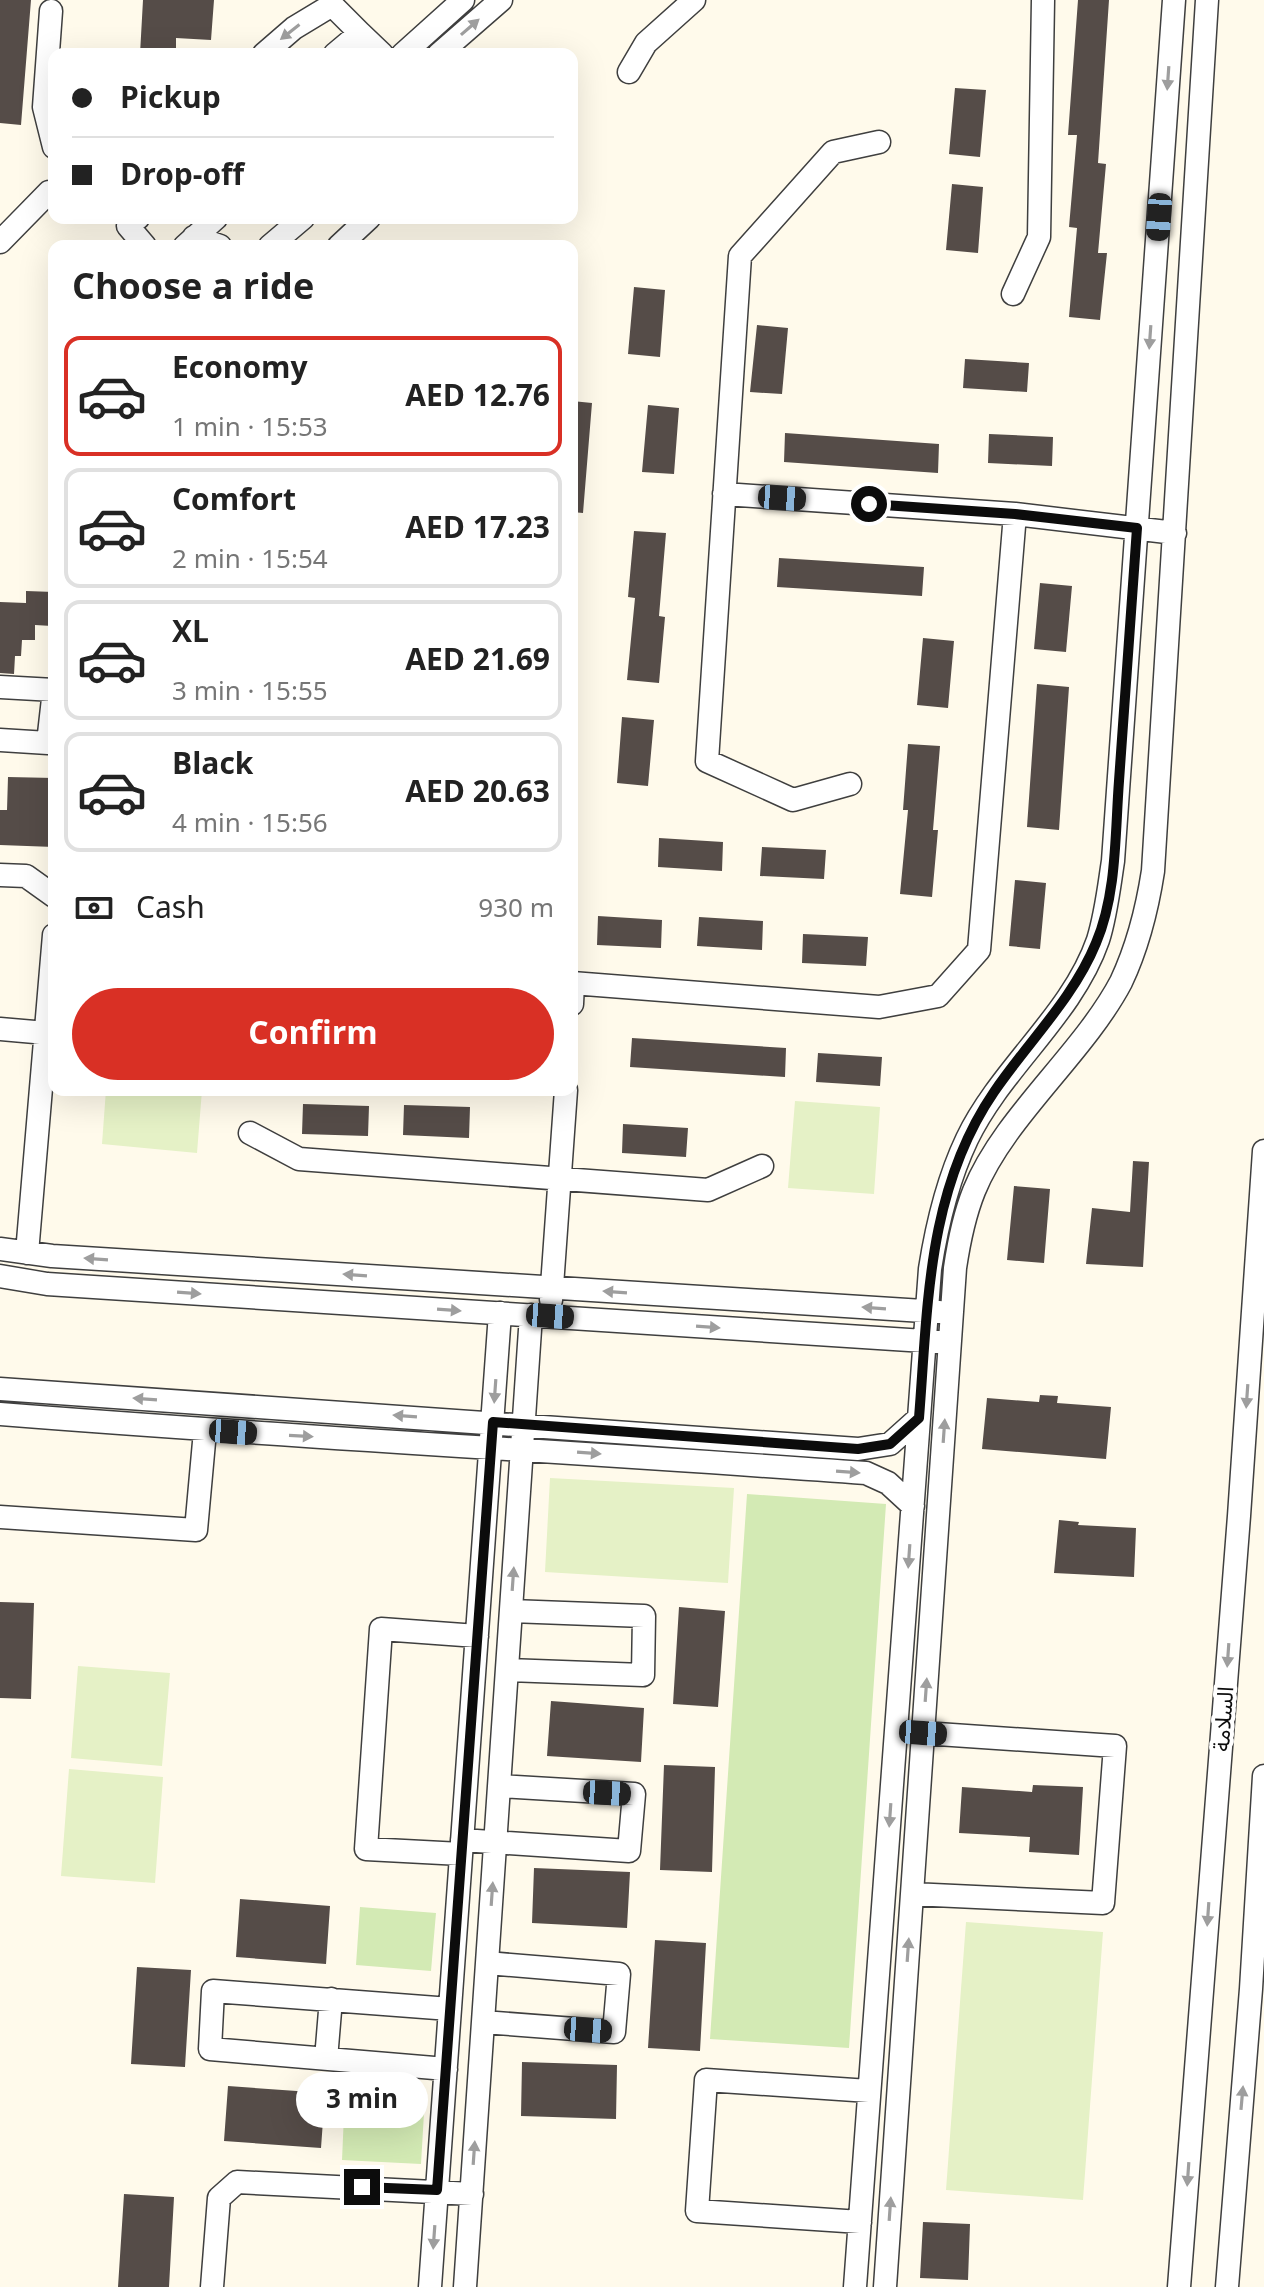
<!DOCTYPE html>
<html lang="en">
<head>
<meta charset="utf-8">
<style>
  :root { --surface:#fff; --page:#f6f6f6; --text:#222; --muted:#767676; --line:#e0e0e0; --accent:#d93025 }
  body { margin:0; font-family:Georgia,"Noto Sans Arabic",serif; background:var(--page); color:var(--text); height:100vh; display:flex; flex-direction:column; font-size:30px; white-space:nowrap }
  * { box-sizing:border-box; margin:0 }
  p { font-size:26px; color:var(--muted) }
  .icon { flex:none; width:44px; height:44px; fill:none; stroke:currentColor; stroke-width:2; stroke-linecap:round; stroke-linejoin:round }
  .map { position:relative; flex:1; overflow:hidden }
  .panel { position:absolute; left:48px; top:240px; width:530px; height:856px; display:flex; flex-direction:column; background:var(--surface); border-radius:16px; box-shadow:0 8px 32px #0002 }
  .panel>* { flex:none }
  .hud { position:absolute; left:48px; top:48px; width:530px; height:176px; border-radius:16px; box-shadow:0 8px 32px #0002; display:grid; align-content:center; height:176px; padding:0 24px; background:var(--surface) }
  .end { position:absolute; width:36px; height:36px; margin:-18px; border:10px solid #0c0c0c; background:#fff; box-shadow:0 0 0 4px #fff }
  .from { border-radius:50% }
  .bubble { position:absolute; height:56px; border-radius:28px; background:var(--surface); box-shadow:0 8px 32px #0002; font-size:26px; font-weight:700; line-height:56px; text-align:center }
  .car { position:absolute; width:24px; height:48px; margin:-24px -12px; border-radius:10px; box-shadow:0 0 6px 2px #0007; background:linear-gradient(#222 24%,#8ab4d8 0 40%,#222 0 76%,#8ab4d8 0 86%,#222 0) }
  .hud b { display:flex; align-items:center; gap:28px; height:76px; font-size:30px }
  .hud b+b { border-top:2px solid var(--line) }
  .hud i { width:20px; height:20px; background:var(--text) }
  ul { padding:0; list-style:none }
  li { display:flex; align-items:center; gap:24px; height:120px; margin:0 16px 12px; padding:0 8px; border:4px solid var(--line); border-radius:16px }
  li div { flex:1 }
  li b { display:block; font-size:30px }
  li em { font-style:normal; font-weight:700 }
  li.on { border-color:var(--accent) }
  li>.icon { width:72px; height:72px; stroke-width:1.5 }
  h2 { padding:0 24px; font-size:36px; line-height:96px }
  .pay { display:flex; align-items:center; gap:20px; height:88px; padding:0 24px; font-size:30px }
  .pay p { margin-inline-start:auto }
  .cta { display:flex; gap:16px; margin-top:auto; padding:16px 24px }
  .cta a { flex:1; height:92px; border-radius:48px; background:var(--accent); color:#fff; font-size:32px; font-weight:700; line-height:92px; text-align:center }
  .map>svg:first-child { display:block }
  .green { fill:#d3eab4 }
  .pitch { fill:#e5f1c6 }
  .building { fill:#554c48 }
  .lines { fill:none; stroke-linecap:round; stroke-linejoin:round }
  .minor-casing { stroke:#3f3f3f; stroke-width:25 }
  .minor { stroke:#fff; stroke-width:22 }
  .oneway { fill:#9e9e9e }
  .route { stroke:#0c0c0c; stroke-width:10 }
  .labels { text-anchor:middle; stroke-width:8; stroke-linejoin:round; paint-order:stroke }
  .street-label { font-size:22px; fill:#0c0c0c; stroke:#fff }
</style>
</head>
<body>
<div class="map">
<svg width="1264" height="2287" viewBox="0 0 1264 2287">
  <rect width="100%" height="100%" fill="#fffaeb"/>
  <path class="green" d="M747 1494 886 1504 849 2048 710 2039Z
    M360 1907 436 1913 431 1971 356 1965Z
    M345 2092 425 2096 421 2164 342 2160Z"/>
  <path class="pitch" d="M106 1090H202L197 1153 102 1144Z
    M795 1101 880 1107 874 1194 788 1188Z
    M550 1478 734 1488 728 1583 545 1572Z
    M78 1666 170 1673 162 1766 71 1758Z
    M69 1769 163 1777 155 1883 61 1876Z
    M966 1922 1103 1932 1083 2200 946 2190Z"/>
  <path class="building" d="M0 0H31L21 125 0 123Z
    M143 0H214L211 40 176 38V54H140Z
    M1078 0H1109L1098 163 1106 164 1098 253H1107L1100 320 1069 317 1077 228 1069 227 1077 135H1068Z
    M955 88 986 90 980 157 949 154Z
    M952 184 983 187 978 253 946 250Z
    M634 287 665 290 660 357 628 354Z
    M757 325 788 328 782 394 750 392Z
    M965 359 1029 363 1027 392 963 388Z
    M572 401 592 403 583 513 572 512Z
    M648 405 679 408 674 474 642 472Z
    M785 433 939 444 938 473 784 462Z
    M989 434 1053 437 1052 466 988 463Z
    M634 531 666 533 659 616 665 617 659 683 627 680 635 598 628 597Z
    M779 558 924 567 922 596 777 587Z
    M1040 583 1072 586 1066 652 1034 649Z
    M26 591 54 592V619L52 626 35 625V640H22L21 656H15L14 674 0 673V602L26 603Z
    M923 638 954 641 948 708 917 705Z
    M1037 684 1069 687 1059 830 1027 827Z
    M622 717 654 720 648 786 617 783Z
    M908 744 940 746 933 830H938L932 897 900 894 908 810H903Z
    M8 777 54 778V847L0 845V810H7Z
    M659 838 723 842 722 871 658 867Z
    M762 847 826 850 824 879 760 876Z
    M1015 880 1046 883 1040 949 1009 946Z
    M598 916 662 920 661 948 597 945Z
    M699 917 763 921 762 950 697 946Z
    M803 934 868 937 866 966 802 963Z
    M632 1038 786 1048 785 1077 630 1067Z
    M818 1053 882 1057 880 1086 816 1082Z
    M303 1104 369 1106 368 1136 302 1134Z
    M404 1105 470 1107 469 1138 403 1135Z
    M623 1124 688 1128 686 1157 622 1153Z
    M1133 1161 1149 1162 1143 1267 1086 1264 1092 1208 1130 1212Z
    M1014 1186 1050 1189 1044 1263 1007 1260Z
    M1040 1395 1058 1396 1057 1403 1111 1407 1106 1459 982 1449 987 1398 1039 1402Z
    M1059 1520 1079 1522 1078 1525 1136 1528 1134 1577 1054 1573Z
    M0 1602 34 1603 31 1699 0 1698Z
    M679 1607 725 1611 718 1707 673 1704Z
    M551 1701 644 1708 641 1762 547 1756Z
    M664 1765 715 1767 712 1872 660 1870Z
    M1033 1785 1083 1787 1079 1855 1029 1852 1030 1837 959 1833 962 1787 1032 1792Z
    M534 1868 630 1872 627 1928 532 1923Z
    M240 1899 330 1906 326 1964 236 1957Z
    M655 1940 706 1943 700 2051 648 2048Z
    M137 1967 191 1970 185 2067 131 2064Z
    M522 2062 617 2065 616 2119 521 2116Z
    M228 2086 325 2093 321 2148 224 2141Z
    M124 2194 174 2197 169 2287H118Z
    M923 2222 970 2224 968 2280 920 2278Z"/>
  <g class="lines">
    <g class="minor-casing">
      <path id="minor" d="M51 11 44 107 54 147
        M264 54 294 28 332 5 360 33
        M335 54 360 33 382 54
        M403 54 463 0
        M439 54 501 0
        M629 72 646 43 694 0
        M138 218 128 226 145 246
        M194 237 220 246
        M0 242 49 192H54
        M185 246 216 218
        M270 246 303 218
        M339 246 369 218
        M1013 294 1039 237 1043 0
        M724 494 1015 514 1175 533
        M0 687 54 690 48 743 0 740
        M850 784 793 800 707 761 740 256 833 152 879 142
        M0 875 26 876 54 896
        M572 983 879 1007 938 996 979 950 1015 514
        M572 1004 573 983
        M0 1029 46 1033
        M250 1133 299 1159 708 1190 762 1166
        M0 1249 52 1256 939 1312
        M27 1253 54 935
        M0 1276 47 1284 940 1342
        M551 1300 566 1090
        M0 1389 858 1449 890 1444 919 1418
        M0 1414C288 1437 577 1452 866 1473L888 1483 913 1506
        M0 1517 196 1530 205 1431
        M507 1670 643 1675 644 1616 511 1611
        M462 1840 629 1851 634 1794 499 1786
        M461 1854 366 1849 381 1629 477 1636
        M912 1894 1103 1903 1115 1746 923 1733
        M483 2022 614 2032 619 1974 487 1963
        M326 2059 331 1999
        M446 2069 210 2049 213 1991 450 2009
        M860 2222 697 2211 706 2080 869 2091
        M212 2287 219 2198 237 2182 472 2194
        M430 2287 500 1313
        M465 2287 531 1315
        M855 2287 930 1269C937 1224 947 1181 967 1139 1001 1068 1072 1015 1098 940 1106 915 1109 887 1113 861L1174 0
        M885 2287 955 1268C959 1241 964 1216 974 1191 1004 1117 1083 1054 1121 982 1138 946 1147 910 1153 871L1207 0
        M1179 2287 1239 1516 1264 1151
        M1227 2287 1251 1989 1264 1776"/>
    </g>
    <use href="#minor" class="minor"/>
  </g>
  <defs><path id="oneway-solid" d="M-6-.8H1V-3.2L6.5 0L1 3.2V.8H-6Z" transform="scale(2)"/></defs>
  <g class="oneway">
    <use href="#oneway-solid" transform="translate(470 27) rotate(-41)"/>
    <use href="#oneway-solid" transform="translate(290 32) rotate(142)"/>
    <use href="#oneway-solid" transform="translate(1168 78) rotate(94)"/>
    <use href="#oneway-solid" transform="translate(1150 337) rotate(94)"/>
    <use href="#oneway-solid" transform="translate(96 1259) rotate(-176)"/>
    <use href="#oneway-solid" transform="translate(355 1275) rotate(-176)"/>
    <use href="#oneway-solid" transform="translate(615 1292) rotate(-176)"/>
    <use href="#oneway-solid" transform="translate(189 1293) rotate(4)"/>
    <use href="#oneway-solid" transform="translate(874 1308) rotate(-176)"/>
    <use href="#oneway-solid" transform="translate(449 1310) rotate(4)"/>
    <use href="#oneway-solid" transform="translate(708 1327) rotate(4)"/>
    <use href="#oneway-solid" transform="translate(495 1391) rotate(94)"/>
    <use href="#oneway-solid" transform="translate(1247 1396) rotate(94)"/>
    <use href="#oneway-solid" transform="translate(145 1399) rotate(-176)"/>
    <use href="#oneway-solid" transform="translate(405 1416) rotate(-176)"/>
    <use href="#oneway-solid" transform="translate(944 1431) rotate(-86)"/>
    <use href="#oneway-solid" transform="translate(301 1436) rotate(3)"/>
    <use href="#oneway-solid" transform="translate(589 1453) rotate(4)"/>
    <use href="#oneway-solid" transform="translate(848 1472) rotate(4)"/>
    <use href="#oneway-solid" transform="translate(909 1556) rotate(94)"/>
    <use href="#oneway-solid" transform="translate(513 1579) rotate(-86)"/>
    <use href="#oneway-solid" transform="translate(1228 1655) rotate(94)"/>
    <use href="#oneway-solid" transform="translate(926 1690) rotate(-86)"/>
    <use href="#oneway-solid" transform="translate(890 1815) rotate(94)"/>
    <use href="#oneway-solid" transform="translate(492 1894) rotate(-86)"/>
    <use href="#oneway-solid" transform="translate(1208 1914) rotate(94)"/>
    <use href="#oneway-solid" transform="translate(908 1950) rotate(-86)"/>
    <use href="#oneway-solid" transform="translate(1242 2098) rotate(-85)"/>
    <use href="#oneway-solid" transform="translate(474 2153) rotate(-86)"/>
    <use href="#oneway-solid" transform="translate(1188 2174) rotate(94)"/>
    <use href="#oneway-solid" transform="translate(890 2209) rotate(-86)"/>
    <use href="#oneway-solid" transform="translate(434 2237) rotate(94)"/>
  </g>
  <g class="lines">
    <path class="route" d="M362 2187 437 2190 493 1422 858 1449 890 1444 919 1418C928 1305 927 1190 994 1092 1028 1042 1073 999 1096 943 1117 894 1115 833 1119 781 1125 697 1131 612 1137 528L1015 514 869 504"/>
  </g>
  <g class="labels">
    <g class="street-label">
      <text transform="translate(1223 1719) rotate(-86)" y="8">السلامة</text>
    </g>
  </g>
</svg>
<i class="end from" style="left:869px;top:504px"></i>
<i class="end" style="left:362px;top:2187px"></i>
<div class="bubble" style="left:296px;top:2072px;width:132px">3 min</div>
<i class="car" style="left:1159px;top:217px;rotate:184deg"></i>
<i class="car" style="left:782px;top:498px;rotate:94deg"></i>
<i class="car" style="left:550px;top:1316px;rotate:94deg"></i>
<i class="car" style="left:233px;top:1432px;rotate:94deg"></i>
<i class="car" style="left:923px;top:1733px;rotate:94deg"></i>
<i class="car" style="left:607px;top:1793px;rotate:93deg"></i>
<i class="car" style="left:588px;top:2030px;rotate:94deg"></i>
<div class="hud">
<b><i class="from"></i>Pickup</b>
<b><i></i>Drop-off</b>
</div>
<section class="panel">
<h2>Choose a ride</h2>
<ul>
<li class="on"><svg class="icon" aria-label="car" viewBox="0 0 24 24"><path d="M5 17H2v-5l4-1 3-4h7l3 4 3 1v5h-3M9 17h6M6 11h13"/><circle cx="7" cy="17" r="2"/><circle cx="17" cy="17" r="2"/></svg><div><b>Economy</b><p>1 min · 15:53</p></div><em>AED 12.76</em></li>
<li><svg class="icon" aria-label="car" viewBox="0 0 24 24"><path d="M5 17H2v-5l4-1 3-4h7l3 4 3 1v5h-3M9 17h6M6 11h13"/><circle cx="7" cy="17" r="2"/><circle cx="17" cy="17" r="2"/></svg><div><b>Comfort</b><p>2 min · 15:54</p></div><em>AED 17.23</em></li>
<li><svg class="icon" aria-label="car" viewBox="0 0 24 24"><path d="M5 17H2v-5l4-1 3-4h7l3 4 3 1v5h-3M9 17h6M6 11h13"/><circle cx="7" cy="17" r="2"/><circle cx="17" cy="17" r="2"/></svg><div><b>XL</b><p>3 min · 15:55</p></div><em>AED 21.69</em></li>
<li><svg class="icon" aria-label="car" viewBox="0 0 24 24"><path d="M5 17H2v-5l4-1 3-4h7l3 4 3 1v5h-3M9 17h6M6 11h13"/><circle cx="7" cy="17" r="2"/><circle cx="17" cy="17" r="2"/></svg><div><b>Black</b><p>4 min · 15:56</p></div><em>AED 20.63</em></li>
</ul>
<div class="pay"><svg class="icon" aria-label="cash" viewBox="0 0 24 24"><path d="M3 7h18v10H3z"/><circle cx="12" cy="12" r="2"/></svg>Cash<p>930 m</p></div>
<div class="cta"><a>Confirm</a></div>
</section>
</div>
</body>
</html>
